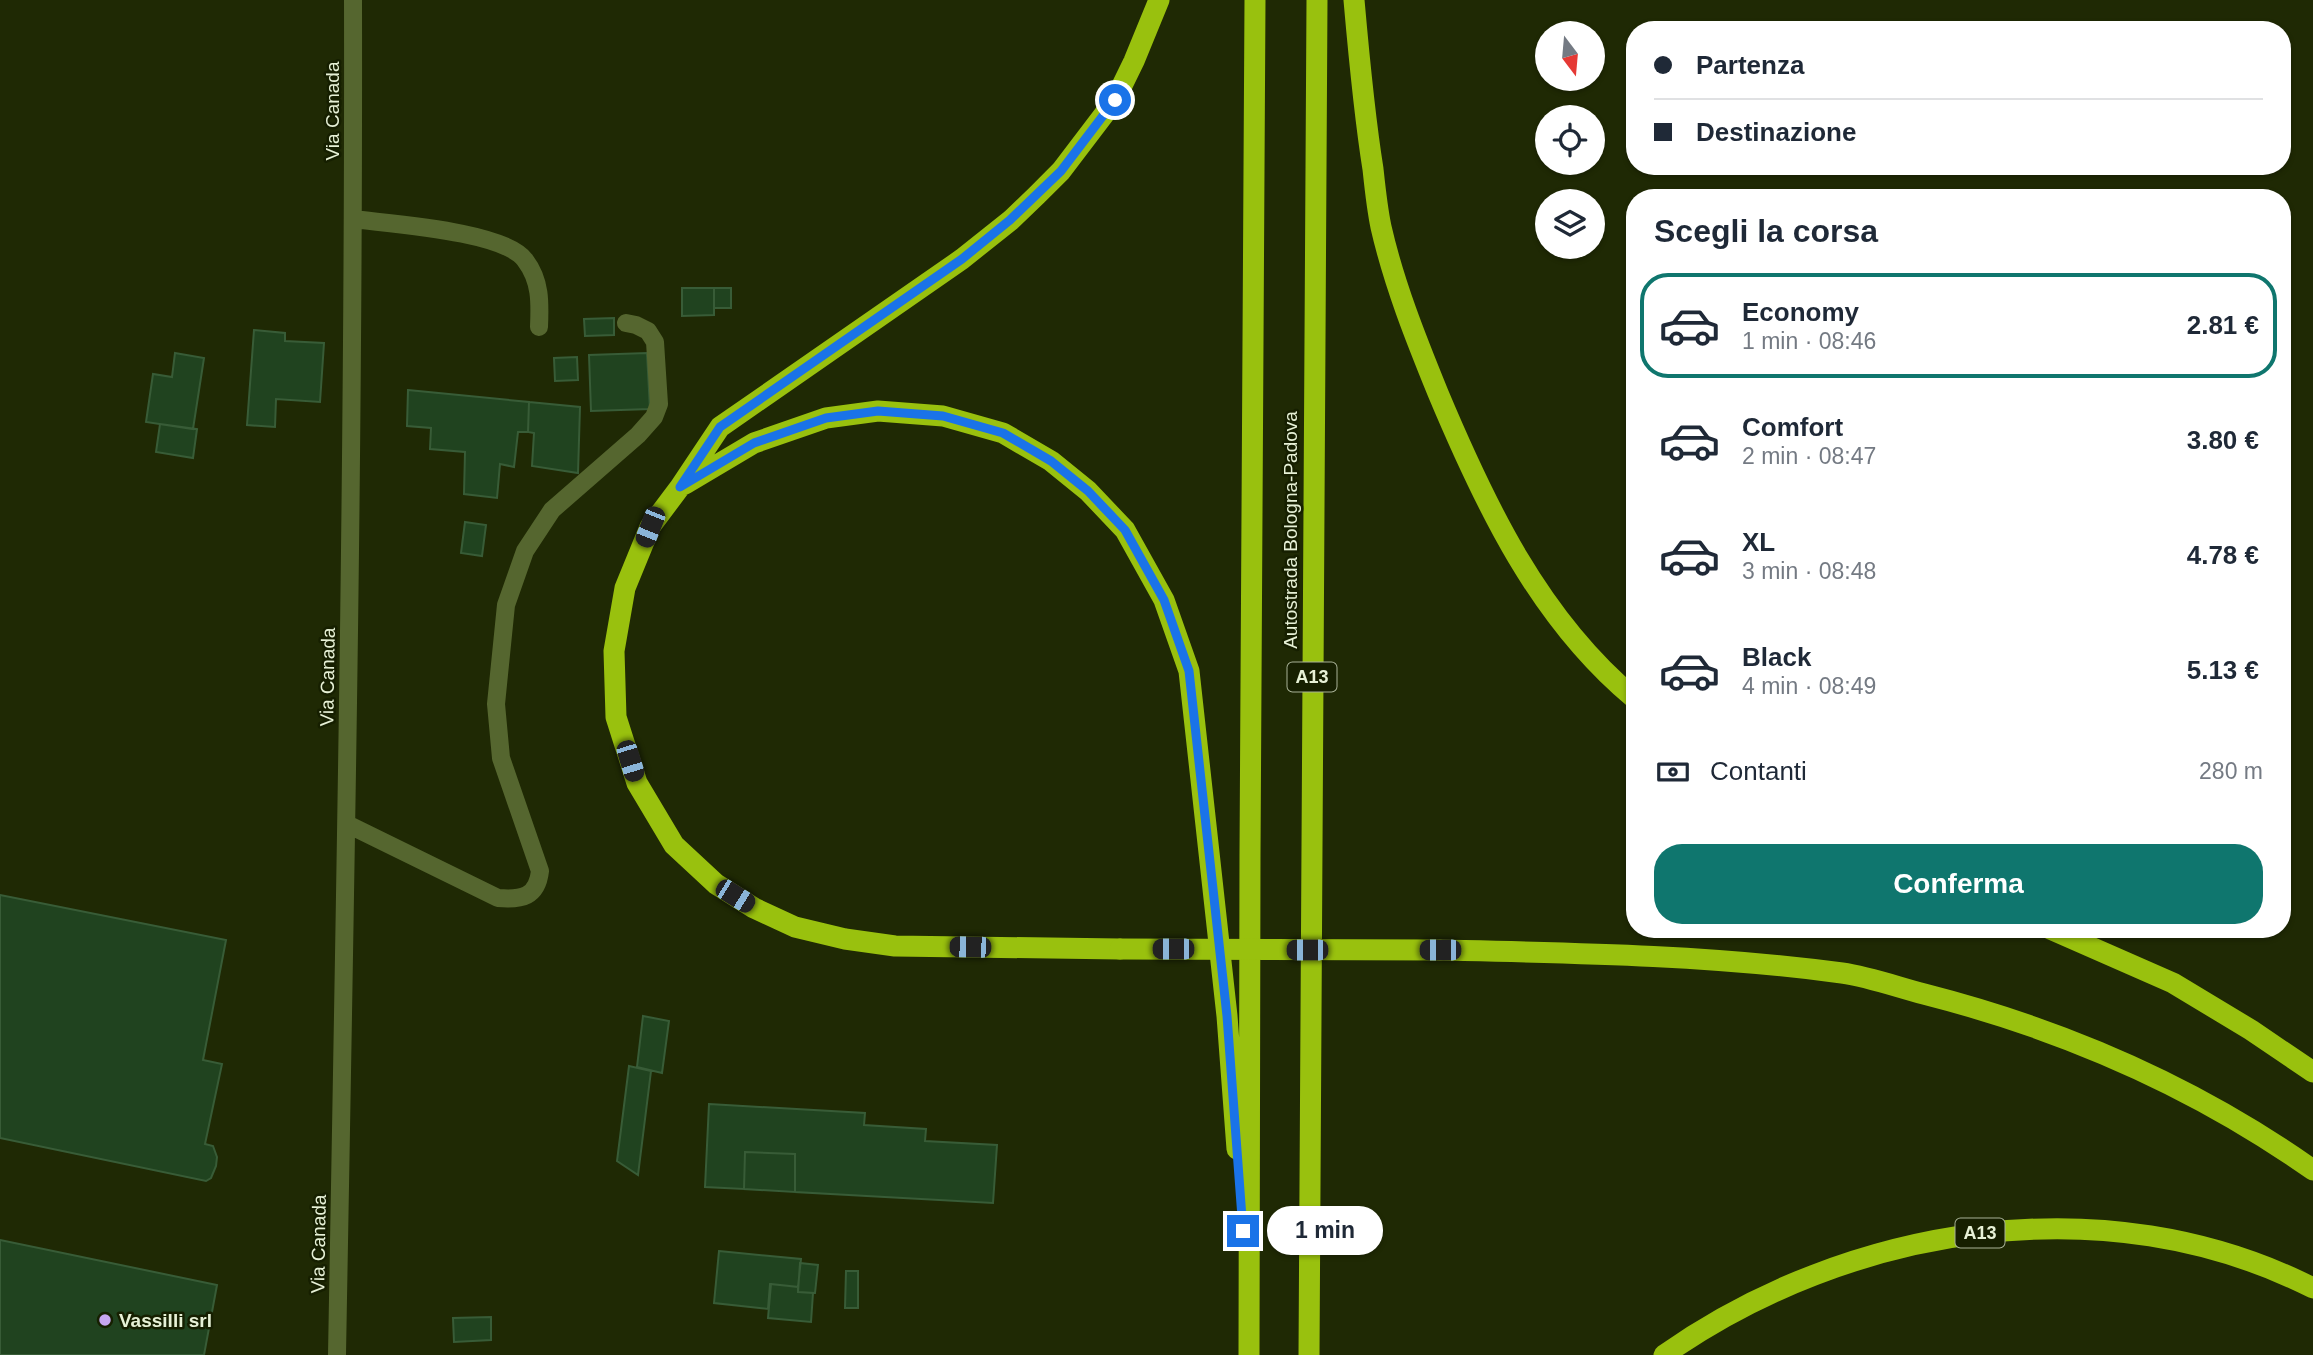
<!DOCTYPE html>
<html lang="it">
<head>
<meta charset="utf-8">
<style>
  :root { --surface:#fff; --page:#f2f2f3; --text:#1f2937; --muted:#747a83; --line:#e0e1e3; --accent:#0f766e }
  body { margin:0; font-family:Helvetica,sans-serif; background:var(--page); color:var(--text); height:100vh; display:flex; flex-direction:column; font-size:26px; white-space:nowrap }
  * { box-sizing:border-box; margin:0 }
  p { font-size:23px; color:var(--muted) }
  .icon { flex:none; width:38px; height:38px; fill:none; stroke:currentColor; stroke-width:2; stroke-linecap:round; stroke-linejoin:round }
  .map { position:relative; flex:1; overflow:hidden }
  .drawer { position:absolute; left:1626px; top:189px; width:665px; height:749px; display:flex; flex-direction:column; background:var(--surface); border-radius:28px; box-shadow:0 2px 5px #0004 }
  .drawer>* { flex:none }
  .guide { position:absolute; left:1626px; top:21px; width:665px; height:154px; border-radius:28px; box-shadow:0 2px 5px #0004; display:grid; align-content:center; height:154px; padding:0 28px; background:var(--surface) }
  .needle { width:46px; rotate:164deg }
  .fabs { position:absolute; left:1535px; top:21px; display:grid; gap:14px }
  .fabs a { display:grid; place-items:center; width:70px; height:70px; border-radius:50%; background:var(--surface); box-shadow:0 2px 5px #0004; font-size:35px }
  .end { position:absolute; width:32px; height:32px; margin:-16px; border:9px solid #1a73e8; background:#fff; box-shadow:0 0 0 4px #fff }
  .from { border-radius:50% }
  .bubble { position:absolute; height:49px; border-radius:24px; background:var(--surface); box-shadow:0 2px 5px #0004; font-size:23px; font-weight:700; line-height:49px; text-align:center }
  .car { position:absolute; width:21px; height:42px; margin:-21px -10px; border-radius:9px; box-shadow:0 0 5px 2px #0007; background:linear-gradient(#222 24%,#8ab4d8 0 40%,#222 0 76%,#8ab4d8 0 86%,#222 0) }
  .guide b { display:flex; align-items:center; gap:24px; height:66px; font-size:26px }
  .guide b+b { border-top:2px solid var(--line) }
  .guide i { width:18px; height:18px; background:var(--text) }
  ul { padding:0; list-style:none }
  li { display:flex; align-items:center; gap:21px; height:105px; margin:0 14px 10px; padding:0 14px; border:4px solid transparent; border-radius:28px }
  li div { flex:1 }
  li b { display:block; font-size:26px }
  li em { font-style:normal; font-weight:700 }
  li.on { border-color:var(--accent) }
  li>.icon { width:63px; height:63px; stroke-width:1.5 }
  h2 { padding:0 28px; font-size:32px; line-height:84px }
  .pay { display:flex; align-items:center; gap:18px; height:77px; padding:0 28px; font-size:26px }
  .pay p { margin-inline-start:auto }
  .primary-button { display:flex; gap:14px; margin-top:auto; padding:14px 28px }
  .primary-button a { flex:1; height:80px; border-radius:28px; background:var(--accent); color:#fff; font-size:28px; font-weight:700; line-height:80px; text-align:center }
  .map>svg:first-child { display:block }
  .building { fill:#20431f; stroke:#385c37; stroke-width:2 }
  .lines { fill:none; stroke-linecap:round; stroke-linejoin:round }
  .minor { stroke:#55662f; stroke-width:18 }
  .highway { stroke:#99c10e; stroke-width:21 }
  .highway-bridge { stroke:#99c10e; stroke-width:21 }
  .route { stroke:#1a73e8; stroke-width:9 }
  .poi-dot { fill:#c6a6f0; stroke:#161f00; stroke-width:2.5 }
  .labels { text-anchor:middle; stroke-width:5; stroke-linejoin:round; paint-order:stroke }
  .shield { fill:#161f00; stroke:#a8b296; stroke-width:2 }
  .shield-label { font-size:18px; font-weight:bold; fill:#e7f1d6 }
  .street-label { font-size:19px; fill:#e7f1d6; stroke:#161f00 }
  .poi-label { font-size:19px; font-weight:bold; fill:#e7f1d6; stroke:#161f00; text-anchor:start }
</style>
</head>
<body>
<div class="map">
<svg width="2313" height="1355" viewBox="0 0 2313 1355">
  <rect width="100%" height="100%" fill="#1f2904"/>
  <path class="building" d="M682 288H714V315L682 316Z
    M714 288H731V308H714Z
    M614 318V335L585 336 584 319Z
    M254 330 285 333V341L324 343 320 402 276 399 275 427 247 425Z
    M175 353 204 358 193 429 146 422 153 374 172 377Z
    M647 353 650 409 591 411 589 355Z
    M577 357 578 380 555 381 554 358Z
    M408 390 529 402 528 432H518L514 467 500 464 497 498 464 494 465 452 430 449 431 428 407 426Z
    M529 402 580 407 578 473 532 466 534 433 528 432Z
    M160 424 197 429 193 458 156 452Z
    M465 522 486 525 482 556 461 553Z
    M0 895 226 940 203 1060 222 1064 205 1144 213 1146 217 1157 216 1166 211 1178 206 1181 0 1138Z
    M643 1016 669 1021 662 1073 637 1067Z
    M629 1066 651 1071 638 1175 617 1161Z
    M709 1104 865 1113 864 1125 926 1129 925 1141 997 1145 993 1203 795 1192V1154L745 1152 744 1189 705 1187Z
    M745 1152 795 1154V1192L744 1189Z
    M0 1240 217 1285 204 1355H0Z
    M719 1251 801 1259 798 1287 770 1284 768 1309 714 1303Z
    M800 1263 818 1265 815 1293 798 1292Z
    M846 1271H858V1308H845Z
    M771 1284 798 1287V1292L813 1293 811 1322 768 1318Z
    M491 1317V1340L454 1342 453 1318Z"/>
  <g class="lines">
    <path class="minor" d="M353 219C390 224 504 231 525 260 541 281 540 303 539 327
      M347 824 498 898C522 900 537 897 540 871L501 758 496 704 506 605 525 551 552 510 638 435 654 417 659 404 655 342 648 331 636 325 626 323
      M337 1355C345 903 354 452 353 0"/>
    <path class="highway" d="M1354 0C1359 57 1364 113 1373 169 1375 188 1377 208 1381 227 1394 284 1416 339 1438 393 1485 505 1539 619 1634 698
      M685 484 754 443 826 418 878 411 943 416 1003 433 1051 461 1088 491 1125 530 1164 600 1189 671 1227 1016 1237 1149
      M2050 929 2173 983 2251 1030 2313 1072
      M1120 949 895 946 845 939 795 927 754 908 716 884 674 845 637 783 616 717 614 651 625 588 650 527 680 487 720 427 962 259 1011 220 1037 195 1061 171 1115 100 1134 61 1159 0
      M1440 950C1574 953 1709 955 1842 973 1870 977 1897 987 1924 994 2065 1030 2194 1086 2313 1170
      M1249 1355 1250 855 1255 0
      M1309 1355 1317 0
      M1664 1355C1849 1225 2106 1183 2313 1288"/>
    <path class="highway-bridge" d="M1120 949 1440 950"/>
  </g>
  <g class="lines">
    <path class="route" d="M1115 100 1061 171 1010 220 962 259 720 427 680 487 754 443 826 418 878 411 943 416 1003 433 1051 461 1088 491 1125 530 1164 600 1189 671 1227 1016 1243 1231"/>
  </g>
  <circle class="poi-dot" cx="105" cy="1320" r="7"/>
  <g class="labels">
    <g class="shield">
      <rect x="1287.5" y="662.5" width="49" height="29" rx="5"/>
      <rect x="1955.5" y="1218.5" width="49" height="29" rx="5"/>
    </g>
    <g class="shield-label">
      <text x="1312" y="683">A13</text>
      <text x="1980" y="1239">A13</text>
    </g>
    <g class="street-label">
      <text transform="translate(332 111) rotate(-90)" y="7">Via Canada</text>
      <text transform="translate(1290 530) rotate(-90)" y="7">Autostrada Bologna-Padova</text>
      <text transform="translate(327 677) rotate(-89)" y="7">Via Canada</text>
      <text transform="translate(318 1244) rotate(-89)" y="7">Via Canada</text>
    </g>
    <g class="poi-label">
      <text x="119" y="1327">Vassilli srl</text>
    </g>
  </g>
</svg>
<div class="fabs">
<a><svg class="needle" viewBox="-14 -14 28 28"><path d="M0-13l5 13h-10z" fill="#e53935"/><path d="M0 13l5-13h-10z" fill="#747a83"/></svg></a>
<a><svg class="icon" aria-label="locate" viewBox="0 0 24 24"><circle cx="12" cy="12" r="6"/><path d="M12 2v4M12 18v4M2 12h4M18 12h4"/></svg></a>
<a><svg class="icon" aria-label="layers" viewBox="0 0 24 24"><path d="M12 4l9 5-9 5-9-5zM3 14l9 5 9-5"/></svg></a>
</div>
<i class="end from" style="left:1115px;top:100px"></i>
<i class="end" style="left:1243px;top:1231px"></i>
<div class="bubble" style="left:1267px;top:1206px;width:116px">1 min</div>
<i class="car" style="left:650px;top:527px;rotate:202deg"></i>
<i class="car" style="left:630px;top:761px;rotate:163deg"></i>
<i class="car" style="left:735px;top:896px;rotate:122deg"></i>
<i class="car" style="left:970px;top:947px;rotate:271deg"></i>
<i class="car" style="left:1173px;top:949px;rotate:270deg"></i>
<i class="car" style="left:1307px;top:950px;rotate:270deg"></i>
<i class="car" style="left:1440px;top:950px;rotate:270deg"></i>
<div class="guide">
<b><i class="from"></i>Partenza</b>
<b><i></i>Destinazione</b>
</div>
<section class="drawer">
<h2>Scegli la corsa</h2>
<ul>
<li class="on"><svg class="icon" aria-label="car" viewBox="0 0 24 24"><path d="M5 17H2v-5l4-1 3-4h7l3 4 3 1v5h-3M9 17h6M6 11h13"/><circle cx="7" cy="17" r="2"/><circle cx="17" cy="17" r="2"/></svg><div><b>Economy</b><p>1 min · 08:46</p></div><em>2.81 €</em></li>
<li><svg class="icon" aria-label="car" viewBox="0 0 24 24"><path d="M5 17H2v-5l4-1 3-4h7l3 4 3 1v5h-3M9 17h6M6 11h13"/><circle cx="7" cy="17" r="2"/><circle cx="17" cy="17" r="2"/></svg><div><b>Comfort</b><p>2 min · 08:47</p></div><em>3.80 €</em></li>
<li><svg class="icon" aria-label="car" viewBox="0 0 24 24"><path d="M5 17H2v-5l4-1 3-4h7l3 4 3 1v5h-3M9 17h6M6 11h13"/><circle cx="7" cy="17" r="2"/><circle cx="17" cy="17" r="2"/></svg><div><b>XL</b><p>3 min · 08:48</p></div><em>4.78 €</em></li>
<li><svg class="icon" aria-label="car" viewBox="0 0 24 24"><path d="M5 17H2v-5l4-1 3-4h7l3 4 3 1v5h-3M9 17h6M6 11h13"/><circle cx="7" cy="17" r="2"/><circle cx="17" cy="17" r="2"/></svg><div><b>Black</b><p>4 min · 08:49</p></div><em>5.13 €</em></li>
</ul>
<div class="pay"><svg class="icon" aria-label="cash" viewBox="0 0 24 24"><path d="M3 7h18v10H3z"/><circle cx="12" cy="12" r="2"/></svg>Contanti<p>280 m</p></div>
<div class="primary-button"><a>Conferma</a></div>
</section>
</div>
</body>
</html>
